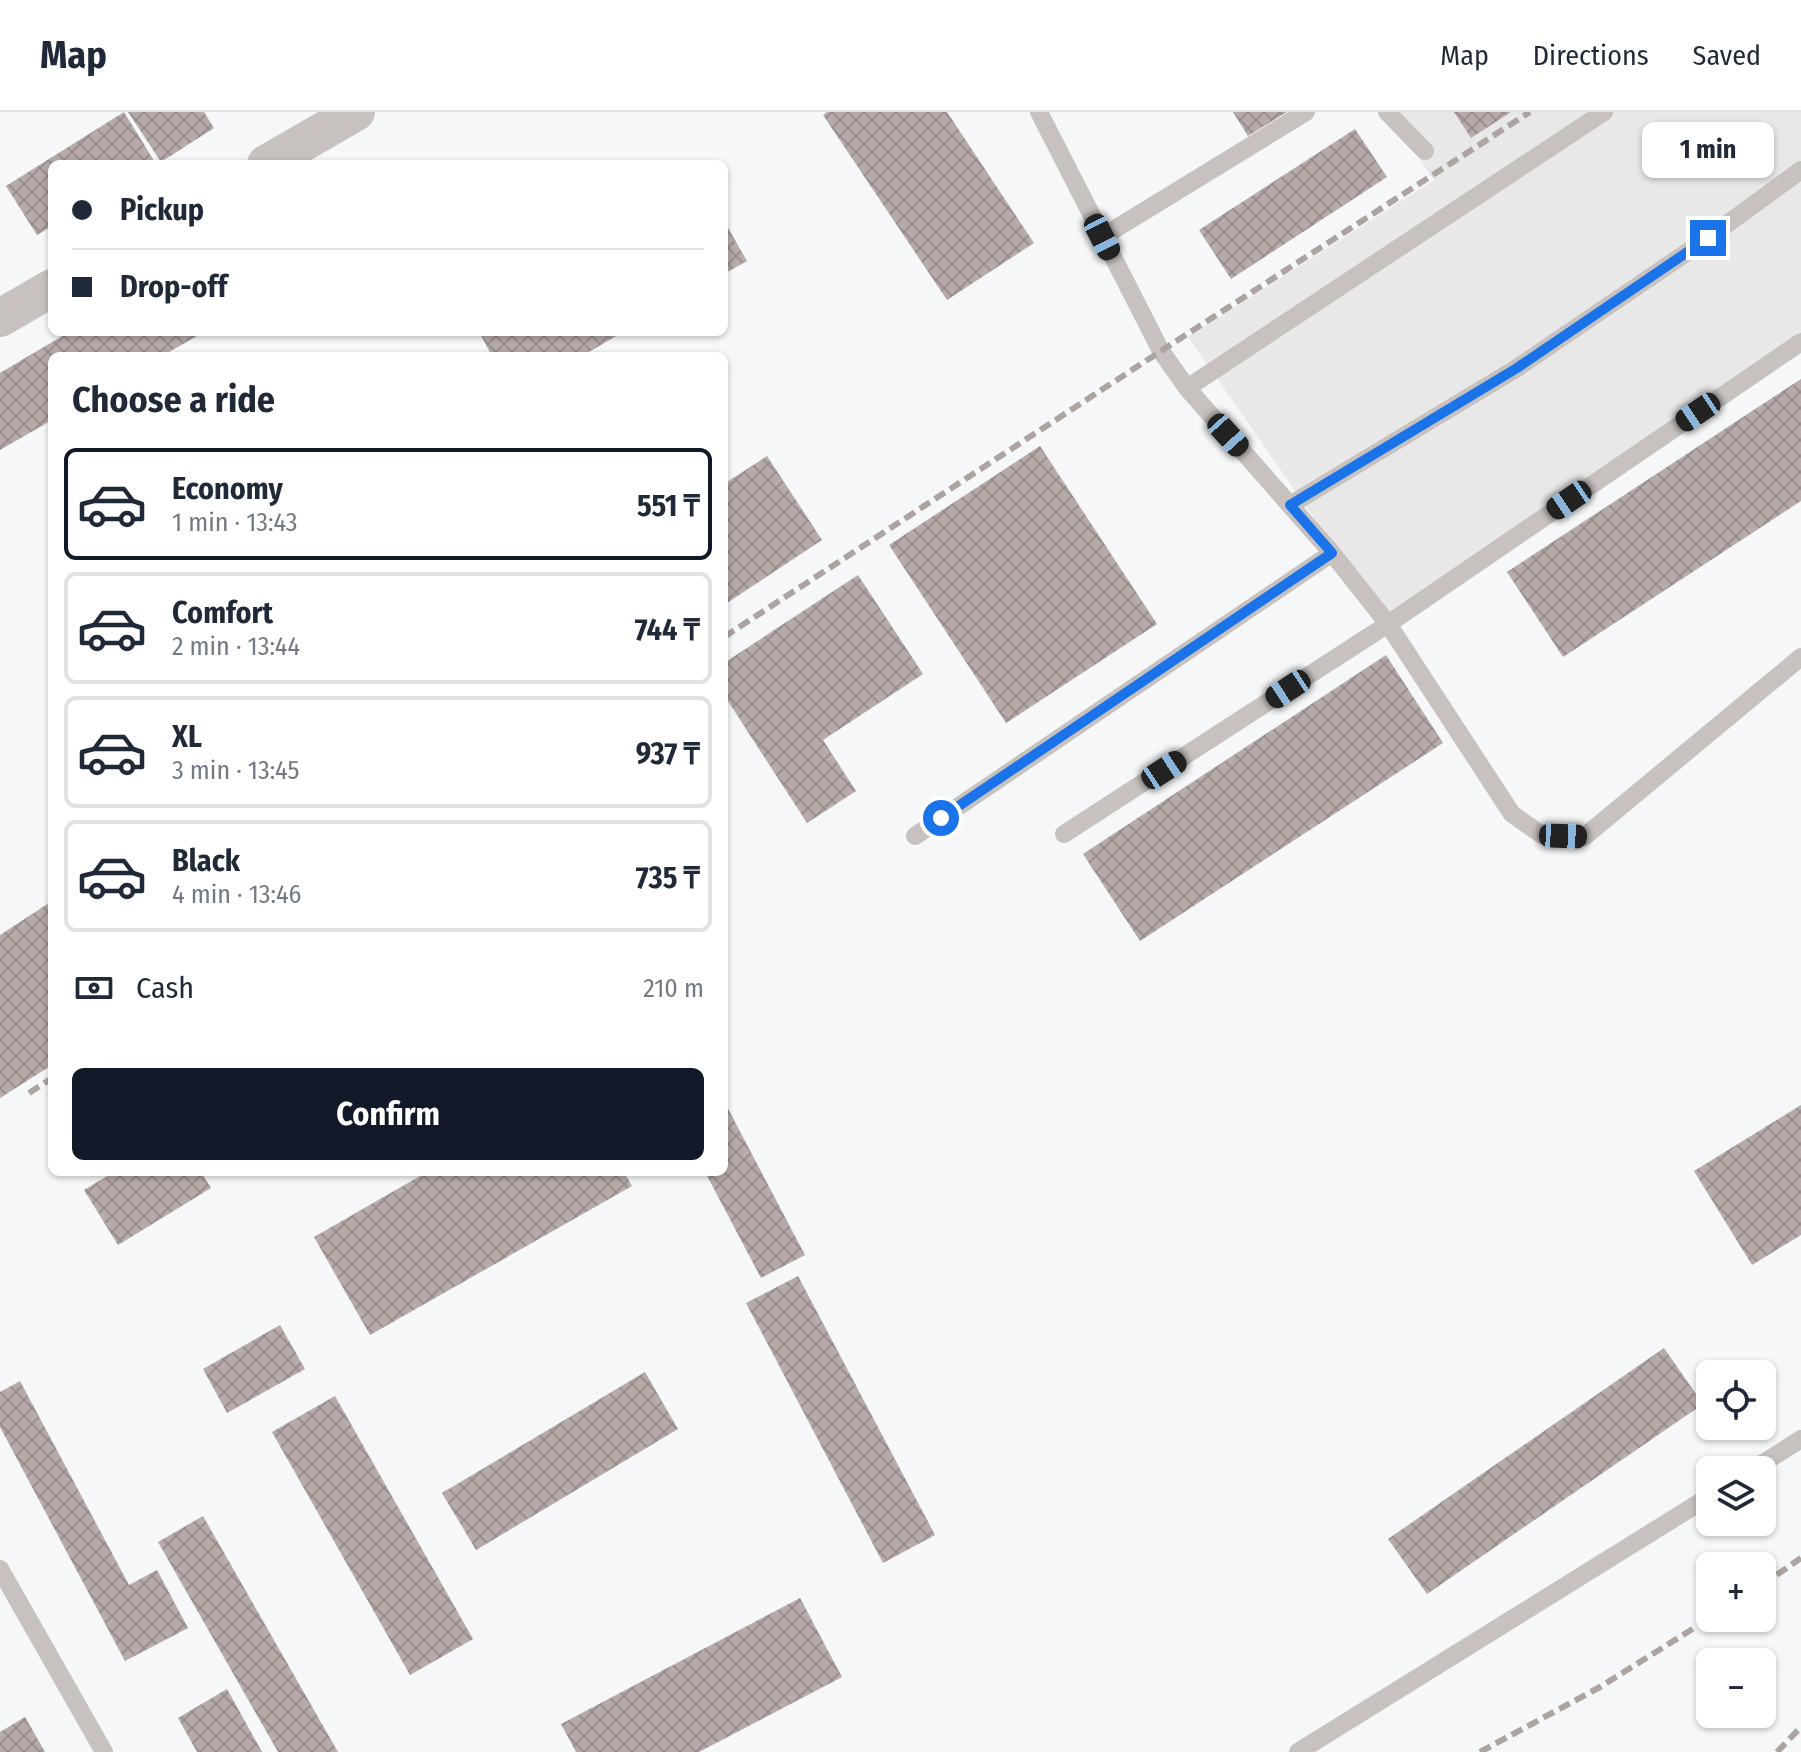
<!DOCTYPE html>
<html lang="en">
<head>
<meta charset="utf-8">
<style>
  :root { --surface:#fff; --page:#f2f2f3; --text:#1f2937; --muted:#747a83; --line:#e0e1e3; --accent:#111827 }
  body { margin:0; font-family:"Fira Sans Condensed",sans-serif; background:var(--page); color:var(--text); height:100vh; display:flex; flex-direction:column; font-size:30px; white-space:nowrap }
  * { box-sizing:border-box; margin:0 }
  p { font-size:26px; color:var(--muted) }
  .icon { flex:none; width:44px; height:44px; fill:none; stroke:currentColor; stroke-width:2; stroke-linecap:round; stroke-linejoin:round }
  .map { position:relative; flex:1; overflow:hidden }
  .drawer { position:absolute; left:48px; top:240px; width:680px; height:824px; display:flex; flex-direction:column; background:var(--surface); border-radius:12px; box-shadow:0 2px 6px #0004 }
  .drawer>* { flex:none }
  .hud { position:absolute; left:48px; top:48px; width:680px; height:176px; border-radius:12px; box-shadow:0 2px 6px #0004; display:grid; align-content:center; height:176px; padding:0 24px; background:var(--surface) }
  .tools { position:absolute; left:1696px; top:1248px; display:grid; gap:16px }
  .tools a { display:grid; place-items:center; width:80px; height:80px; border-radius:12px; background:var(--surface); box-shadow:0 2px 6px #0004; font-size:40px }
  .end { position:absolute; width:36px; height:36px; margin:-18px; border:10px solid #1a73e8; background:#fff; box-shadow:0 0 0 4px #fff }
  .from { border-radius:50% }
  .bubble { position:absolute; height:56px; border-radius:12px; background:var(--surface); box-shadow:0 2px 6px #0004; font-size:26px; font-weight:700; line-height:56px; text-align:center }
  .car { position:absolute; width:24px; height:48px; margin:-24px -12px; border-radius:10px; box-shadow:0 0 6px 2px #0007; background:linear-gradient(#222 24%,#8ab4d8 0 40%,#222 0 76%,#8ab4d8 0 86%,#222 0) }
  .hud b { display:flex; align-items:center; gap:28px; height:76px; font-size:30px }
  .hud b+b { border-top:2px solid var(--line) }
  .hud i { width:20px; height:20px; background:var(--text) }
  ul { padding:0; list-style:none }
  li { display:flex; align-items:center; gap:24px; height:112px; margin:0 16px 12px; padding:0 8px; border:4px solid var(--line); border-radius:12px }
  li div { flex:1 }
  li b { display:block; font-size:30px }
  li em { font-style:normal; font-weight:700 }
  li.active { border-color:var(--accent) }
  li>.icon { width:72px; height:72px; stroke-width:1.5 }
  h2 { padding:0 24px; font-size:36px; line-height:96px }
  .pay { display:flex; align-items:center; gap:20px; height:88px; padding:0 24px; font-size:30px }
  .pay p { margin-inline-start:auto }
  .primary-button { display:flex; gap:16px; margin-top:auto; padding:16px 24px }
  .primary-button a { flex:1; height:92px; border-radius:12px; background:var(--accent); color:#fff; font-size:32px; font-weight:700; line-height:92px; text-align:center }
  header { display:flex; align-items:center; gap:48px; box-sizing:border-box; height:112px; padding:0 40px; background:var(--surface); border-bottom:2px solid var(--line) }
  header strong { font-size:38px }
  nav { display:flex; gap:44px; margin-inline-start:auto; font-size:28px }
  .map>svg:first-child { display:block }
  .built { fill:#e9e8e9 }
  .building { fill:url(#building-cross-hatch) }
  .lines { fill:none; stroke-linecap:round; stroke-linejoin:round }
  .service { stroke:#c7c1bf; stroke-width:18 }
  .minor { stroke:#c7c1bf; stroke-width:38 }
  .rail { stroke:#ada4a1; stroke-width:6; stroke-dasharray:12 6; stroke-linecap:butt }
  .route { stroke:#1a73e8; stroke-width:10 }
</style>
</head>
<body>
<header>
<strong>Map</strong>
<nav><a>Map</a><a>Directions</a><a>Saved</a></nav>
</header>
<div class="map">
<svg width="1801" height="1640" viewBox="0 0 1801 1640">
  <defs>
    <pattern id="building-cross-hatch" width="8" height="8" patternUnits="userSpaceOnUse" patternTransform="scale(2)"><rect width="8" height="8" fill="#b6aba9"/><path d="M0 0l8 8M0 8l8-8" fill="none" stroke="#9a8f8e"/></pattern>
  </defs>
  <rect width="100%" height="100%" fill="#f6f7f8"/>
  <path class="built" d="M1387 0H1801V236L1388 512 1188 225 1434 68Z"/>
  <path class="building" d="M124 0 156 52H52V114L37 123 6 74Z
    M128 0H204L214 16 161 50Z
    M827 0H947L1034 131 947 188 823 3Z
    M1233 0H1287L1248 24Z
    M1454 0H1511L1471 26Z
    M1355 17 1387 65 1231 167 1199 118Z
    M724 109 747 149 724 162Z
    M69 220H204L162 244H52V308L0 338V261Z
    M479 220H623L582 244H492Z
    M1801 267V389L1563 545 1507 460Z
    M1040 334 1157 512 1006 611 889 433Z
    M767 344 822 428 724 493V372Z
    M858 463 923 562 823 628 856 679 807 711 724 583V551Z
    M1386 543 1443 631 1140 829 1083 742Z
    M52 789V953L0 986V823Z
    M724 989 805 1143 761 1166 705 1060H724Z
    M1801 993V1123L1752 1153 1694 1059Z
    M114 1060H201L211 1076 118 1133 84 1078Z
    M427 1060H624L632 1074 370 1223 314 1125Z
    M798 1164 935 1423 883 1451 746 1191Z
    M280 1213 305 1257 227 1301 203 1257Z
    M1664 1236 1703 1292 1427 1482 1388 1427Z
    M645 1260 678 1317 476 1438 442 1381Z
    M20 1269 129 1473 157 1458 188 1516 125 1549 0 1315V1280Z
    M335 1284 473 1527 410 1563 272 1320Z
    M203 1404 338 1640H278L158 1430Z
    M800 1486 842 1565 699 1640H576L561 1612Z
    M227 1577 262 1640H197L178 1606Z
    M25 1605 45 1640H0V1620Z"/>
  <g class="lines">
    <path class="service" d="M1039 0 1161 239 1187 276 1332 441 1388 512 1801 230
      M1387 0 1425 39
      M1102 125 1306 0
      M1187 276 1604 0
      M1290 393 1517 256 1708 126 1801 58
      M1064 722 1388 512 1512 702 1542 723 1584 725 1801 545
      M915 724 1332 441
      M1752 1358 1801 1327
      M0 1457 104 1640
      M1298 1640 1710 1384"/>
    <path class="minor" d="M266 52 356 0
      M0 206 52 176"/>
    <path class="rail" d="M724 525 1161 239 1530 0
      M29 981 52 966
      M1762 1473 1801 1446
      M1480 1640 1600 1575 1710 1506
      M1777 1640 1801 1615"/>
  </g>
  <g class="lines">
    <path class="route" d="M941 706 1332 441 1290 393 1517 256 1708 126"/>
  </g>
</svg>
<div class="tools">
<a><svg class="icon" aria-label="locate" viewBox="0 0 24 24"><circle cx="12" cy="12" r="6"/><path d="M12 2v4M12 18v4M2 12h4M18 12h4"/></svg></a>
<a><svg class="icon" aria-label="layers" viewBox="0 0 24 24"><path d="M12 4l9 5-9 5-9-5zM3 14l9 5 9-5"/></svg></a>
<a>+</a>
<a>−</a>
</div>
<i class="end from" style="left:941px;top:706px"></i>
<i class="end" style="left:1708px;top:126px"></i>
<div class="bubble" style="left:1642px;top:10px;width:132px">1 min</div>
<i class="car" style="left:1102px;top:125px;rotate:153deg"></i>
<i class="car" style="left:1698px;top:300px;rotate:236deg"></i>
<i class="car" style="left:1228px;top:323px;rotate:138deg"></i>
<i class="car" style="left:1569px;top:388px;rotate:236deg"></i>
<i class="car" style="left:1288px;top:577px;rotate:237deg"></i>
<i class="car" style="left:1164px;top:658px;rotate:57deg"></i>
<i class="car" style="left:1563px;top:724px;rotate:92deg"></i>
<div class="hud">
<b><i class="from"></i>Pickup</b>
<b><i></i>Drop-off</b>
</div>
<section class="drawer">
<h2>Choose a ride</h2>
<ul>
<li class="active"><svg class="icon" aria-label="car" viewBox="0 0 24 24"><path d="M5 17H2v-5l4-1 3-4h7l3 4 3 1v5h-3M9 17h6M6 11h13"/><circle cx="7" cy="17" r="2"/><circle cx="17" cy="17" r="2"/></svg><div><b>Economy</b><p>1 min · 13:43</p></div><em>551 ₸</em></li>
<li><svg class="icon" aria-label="car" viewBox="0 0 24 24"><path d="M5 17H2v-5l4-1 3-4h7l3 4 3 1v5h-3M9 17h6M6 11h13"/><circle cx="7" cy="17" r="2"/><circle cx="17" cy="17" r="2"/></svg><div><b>Comfort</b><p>2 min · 13:44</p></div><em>744 ₸</em></li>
<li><svg class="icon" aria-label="car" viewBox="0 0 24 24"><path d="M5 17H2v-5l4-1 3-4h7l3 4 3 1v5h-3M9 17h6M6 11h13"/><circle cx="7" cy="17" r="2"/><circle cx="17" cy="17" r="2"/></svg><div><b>XL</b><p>3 min · 13:45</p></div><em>937 ₸</em></li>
<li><svg class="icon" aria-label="car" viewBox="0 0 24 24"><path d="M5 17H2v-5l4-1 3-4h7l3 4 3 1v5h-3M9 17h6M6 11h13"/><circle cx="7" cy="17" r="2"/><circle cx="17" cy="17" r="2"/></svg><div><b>Black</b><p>4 min · 13:46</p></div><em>735 ₸</em></li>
</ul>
<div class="pay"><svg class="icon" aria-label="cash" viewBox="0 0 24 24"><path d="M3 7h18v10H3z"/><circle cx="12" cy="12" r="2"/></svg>Cash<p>210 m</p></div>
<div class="primary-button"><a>Confirm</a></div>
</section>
</div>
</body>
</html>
